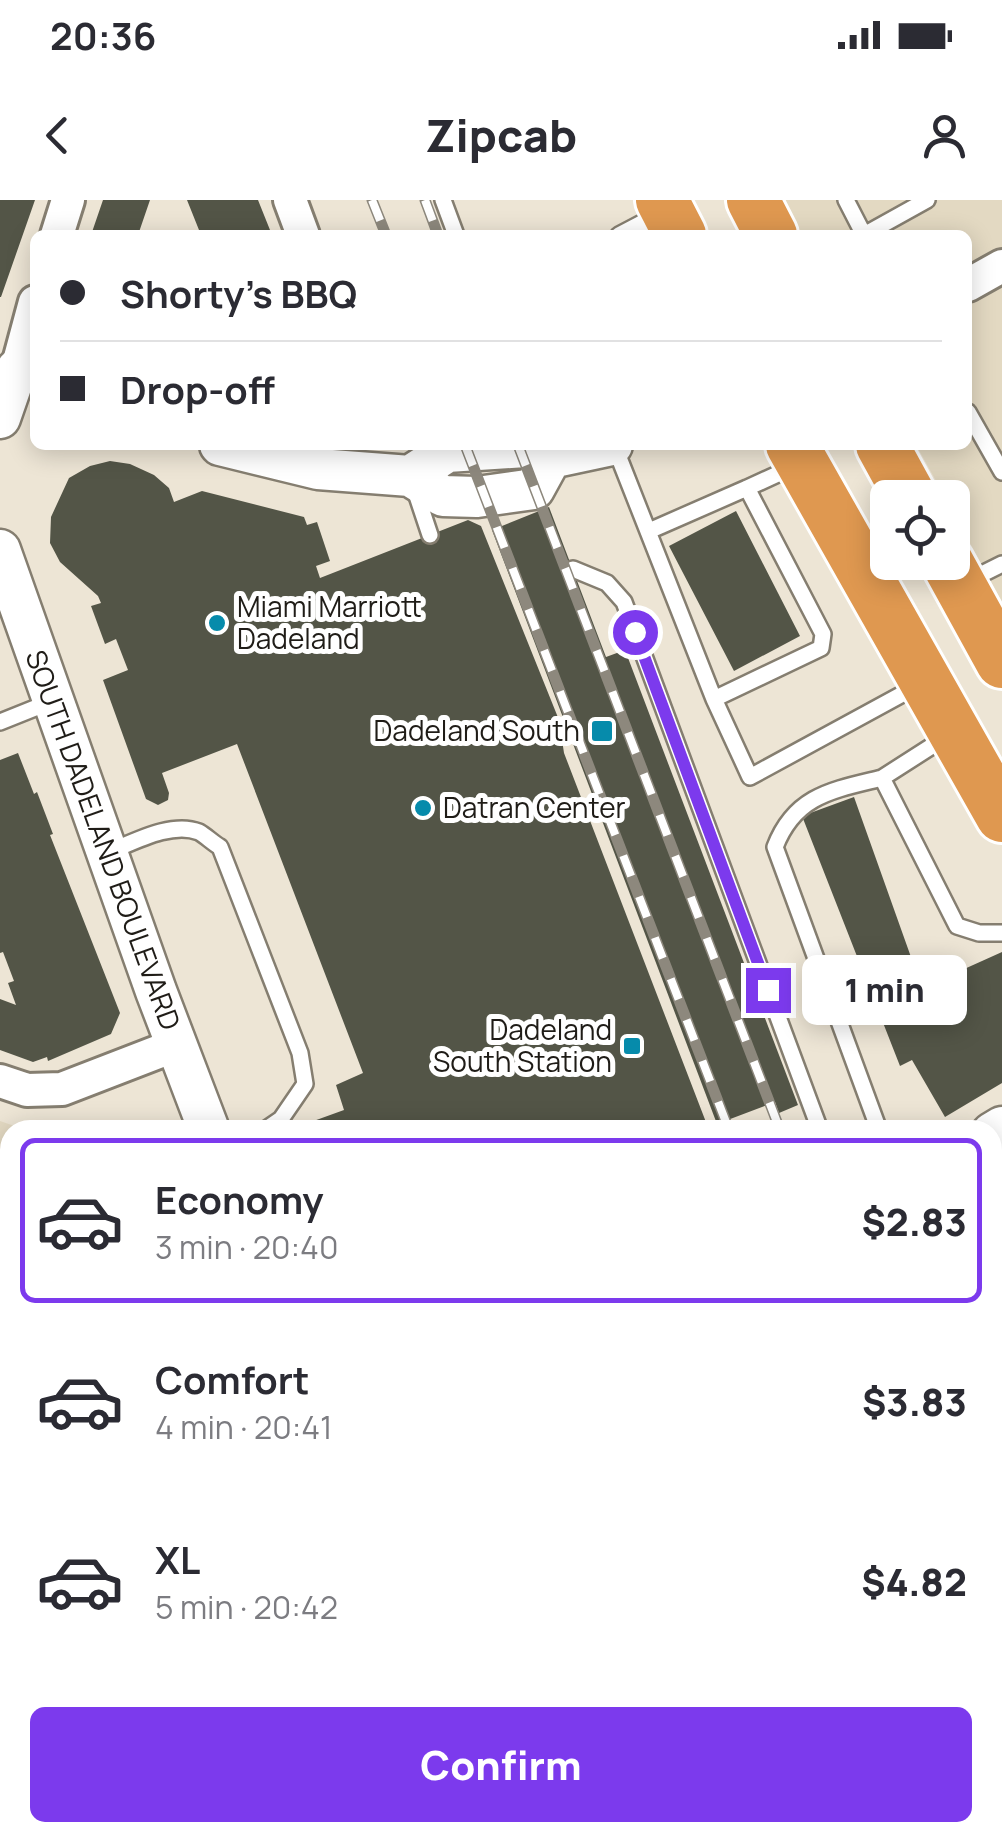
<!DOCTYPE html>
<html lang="en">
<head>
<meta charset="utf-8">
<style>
  :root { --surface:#fff; --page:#f2f2f3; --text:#2b2b33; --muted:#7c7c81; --line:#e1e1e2; --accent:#7c3aed }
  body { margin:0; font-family:Manrope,sans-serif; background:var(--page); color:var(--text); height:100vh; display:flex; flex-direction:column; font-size:38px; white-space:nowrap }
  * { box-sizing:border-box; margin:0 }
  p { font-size:32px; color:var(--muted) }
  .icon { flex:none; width:55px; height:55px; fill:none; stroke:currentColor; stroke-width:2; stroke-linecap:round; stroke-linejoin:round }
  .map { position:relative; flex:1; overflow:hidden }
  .details { position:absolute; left:0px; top:920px; width:1002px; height:722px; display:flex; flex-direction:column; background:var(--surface); border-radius:30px 30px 0 0; box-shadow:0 5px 25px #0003 }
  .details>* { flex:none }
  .top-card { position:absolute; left:30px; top:30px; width:942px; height:220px; border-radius:15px; box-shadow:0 5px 25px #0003; display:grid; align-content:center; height:220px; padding:0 30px; background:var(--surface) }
  .buttons { position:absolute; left:870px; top:280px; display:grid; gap:20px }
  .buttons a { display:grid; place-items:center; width:100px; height:100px; border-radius:15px; background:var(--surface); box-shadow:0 5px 25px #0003; font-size:50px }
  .end { position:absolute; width:45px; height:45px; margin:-22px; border:12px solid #7c3aed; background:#fff; box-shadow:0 0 0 5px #fff }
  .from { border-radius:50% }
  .bubble { position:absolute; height:70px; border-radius:15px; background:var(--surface); box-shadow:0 5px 25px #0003; font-size:32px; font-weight:800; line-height:70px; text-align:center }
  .top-card b { display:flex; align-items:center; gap:35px; height:95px; font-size:38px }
  .top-card b+b { border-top:2px solid var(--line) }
  .top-card i { width:25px; height:25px; background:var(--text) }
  ul { padding:18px 0 0; list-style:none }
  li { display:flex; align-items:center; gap:30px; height:165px; margin:0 20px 15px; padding:0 10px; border:5px solid transparent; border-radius:15px }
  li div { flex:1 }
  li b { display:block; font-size:38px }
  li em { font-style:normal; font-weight:800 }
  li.active { border-color:var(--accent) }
  li>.icon { width:90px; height:90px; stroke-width:1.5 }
  .cta { display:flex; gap:20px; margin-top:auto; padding:20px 30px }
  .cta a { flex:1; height:115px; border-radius:15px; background:var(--accent); color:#fff; font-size:40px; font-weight:800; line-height:115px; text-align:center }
  .status { display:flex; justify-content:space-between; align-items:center; height:70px; padding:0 50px; background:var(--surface); direction:ltr }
  .status svg { height:28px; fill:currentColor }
  header { display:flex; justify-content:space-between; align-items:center; height:130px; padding:0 30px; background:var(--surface); font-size:45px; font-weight:800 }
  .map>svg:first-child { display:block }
  .built { fill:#e3d9c2 }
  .building { fill:#535547 }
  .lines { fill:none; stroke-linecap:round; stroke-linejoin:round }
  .service-casing { stroke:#857e70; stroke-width:20 }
  .minor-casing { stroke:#857e70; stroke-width:38 }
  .tertiary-casing { stroke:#857e70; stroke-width:45 }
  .trunk-casing { stroke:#fff; stroke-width:58 }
  .motorway-casing { stroke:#fff; stroke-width:60 }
  .service { stroke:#fff; stroke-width:15 }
  .minor { stroke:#fff; stroke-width:32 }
  .tertiary { stroke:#fff; stroke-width:40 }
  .trunk { stroke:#df9850; stroke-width:52 }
  .motorway { stroke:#d77e24; stroke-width:55 }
  .rail-casing { stroke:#8d887d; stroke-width:11 }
  .rail { stroke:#fff; stroke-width:8; stroke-dasharray:22; stroke-linecap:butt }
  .route { stroke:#7c3aed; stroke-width:12 }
  .poi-dot { fill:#068bab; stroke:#fff; stroke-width:4 }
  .labels { text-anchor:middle; stroke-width:10; stroke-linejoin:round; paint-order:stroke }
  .poi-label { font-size:28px; fill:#1f1c17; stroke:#fff; text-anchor:start }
  .street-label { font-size:28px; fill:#1f1c17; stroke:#fff }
</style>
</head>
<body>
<div class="status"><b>20:36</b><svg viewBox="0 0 49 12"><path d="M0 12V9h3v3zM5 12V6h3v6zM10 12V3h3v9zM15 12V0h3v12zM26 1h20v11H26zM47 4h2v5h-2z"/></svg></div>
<header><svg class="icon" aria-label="back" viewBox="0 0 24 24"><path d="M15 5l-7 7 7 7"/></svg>Zipcab<svg class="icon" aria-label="person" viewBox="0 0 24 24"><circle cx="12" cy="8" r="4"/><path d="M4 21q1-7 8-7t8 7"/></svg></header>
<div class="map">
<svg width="1002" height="1642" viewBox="0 0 1002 1642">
  <rect width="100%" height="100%" fill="#ede5d5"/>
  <path class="built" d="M781 0H1002V402L953 312 952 298 945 297 916 245H968V35H801Z
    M0 921 26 930H10V1430H0Z"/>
  <path class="building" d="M0 0H35L1 97H0Z
    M103 0H150L138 35H91Z
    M187 0H258L272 35H201Z
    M110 261 130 264 154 275 169 288 174 302 202 291 304 317 307 325 317 322 330 361 316 366 320 378 468 320 481 326 559 520 564 553 709 930H298L297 927 344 910 336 885 363 873 237 544 162 573 169 593 168 600 158 605 146 599 103 480 128 470 116 439 105 444 91 406 101 403 98 396 60 362 50 343 51 317 69 278 90 266Z
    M549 307 606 457 625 450 798 905 779 913 775 902 717 924 492 330Z
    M736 311 800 436 734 471 669 346Z
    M18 553 34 594 37 592 53 634 50 635 120 813 111 834 48 861 47 857 33 862 0 850V799L16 805 8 783 14 781 3 752 0 753V560Z
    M854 597 922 788 1002 752V883L945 917 912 860 900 866 802 616Z"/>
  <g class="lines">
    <g class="service-casing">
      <path id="service" d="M443 0 456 35
        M846 0 864 35
        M619 35 659 14
        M864 35 927 0
        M968 212 1002 272
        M614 245 714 499 750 577 919 485
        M414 287 430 335
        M649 331 747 288
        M573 369 607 383 624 402 820 930
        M968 381 1002 364
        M714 499 821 448 823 434 747 288 793 267
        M0 522 50 502
        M946 537 882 578 957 726 979 733H1002
        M109 652C134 642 172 621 199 632 206 636 213 643 220 647L300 853 305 884 281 919 265 930
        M879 930 775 647C795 595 833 590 882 578
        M992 1143 1002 1137
        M992 1277 1002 1299"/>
    </g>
    <g class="minor-casing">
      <path id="minor" d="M290 0 303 35
        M57 35 68 0
        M968 85 1002 66
        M17 169 35 102
        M0 881 27 890 62 889 176 845
        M992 1194 1002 1216
        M955 1632 957 1642
        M919 1642 924 1632"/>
    </g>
    <g class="tertiary-casing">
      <path id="tertiary" d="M0 218 17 169
        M220 245 318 269 410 276 443 296 477 297 534 289 551 258
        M410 276 447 252 525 247 551 258 612 245
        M0 350 156 791 209 930
        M992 933 1002 927
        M992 978 1002 974"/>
    </g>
    <g class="trunk-casing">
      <path id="trunk" d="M662 0 680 35
        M753 0 771 35
        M792 245 1002 616
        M882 245 911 298
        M947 362 1002 462"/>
    </g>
    <g class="motorway-casing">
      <path id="motorway" d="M992 1480 1002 1479
        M0 1550H10
        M0 1596H10"/>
    </g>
    <use href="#service" class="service"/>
    <use href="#minor" class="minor"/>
    <use href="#tertiary" class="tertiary"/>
    <use href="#trunk" class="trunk"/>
    <use href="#motorway" class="motorway"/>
    <g class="rail-casing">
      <path id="rail" d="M372 0 386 35
        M425 0 438 35
        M465 245 729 930
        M518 245 780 930
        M992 1430 1002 1452
        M992 1552 1002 1574"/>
    </g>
    <use href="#rail" class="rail"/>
  </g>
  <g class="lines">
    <path class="route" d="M635 432 768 790"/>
  </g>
  <g class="poi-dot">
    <circle cx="217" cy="423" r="10"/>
    <rect x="590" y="519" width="24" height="24" rx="5"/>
    <circle cx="423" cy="608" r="10"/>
    <rect x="622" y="836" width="20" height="20" rx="5"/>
  </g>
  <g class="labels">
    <g class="poi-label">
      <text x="237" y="417">Miami Marriott<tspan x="237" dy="32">Dadeland</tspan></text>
      <text x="580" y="541" text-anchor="end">Dadeland South</text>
      <text x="443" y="618">Datran Center</text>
      <text x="612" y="840" text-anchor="end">Dadeland<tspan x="612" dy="32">South Station</tspan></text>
    </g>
    <g class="street-label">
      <text transform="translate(103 640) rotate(70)" y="10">SOUTH DADELAND BOULEVARD</text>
    </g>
  </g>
</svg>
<div class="buttons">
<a><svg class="icon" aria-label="locate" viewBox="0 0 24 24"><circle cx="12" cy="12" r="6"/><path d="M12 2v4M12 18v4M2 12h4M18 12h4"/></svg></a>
</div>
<i class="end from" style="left:635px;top:432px"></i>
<i class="end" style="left:768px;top:790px"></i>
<div class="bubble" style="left:802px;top:755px;width:165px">1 min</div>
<div class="top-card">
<b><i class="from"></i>Shorty's BBQ</b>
<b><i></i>Drop-off</b>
</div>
<section class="details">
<ul>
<li class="active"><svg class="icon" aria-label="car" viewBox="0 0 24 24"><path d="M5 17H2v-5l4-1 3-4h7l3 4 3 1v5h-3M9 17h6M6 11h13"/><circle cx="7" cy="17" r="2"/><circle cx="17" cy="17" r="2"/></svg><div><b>Economy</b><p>3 min · 20:40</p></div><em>$2.83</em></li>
<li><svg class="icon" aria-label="car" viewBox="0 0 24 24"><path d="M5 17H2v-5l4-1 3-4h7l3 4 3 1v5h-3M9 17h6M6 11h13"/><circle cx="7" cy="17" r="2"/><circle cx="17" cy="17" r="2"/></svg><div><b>Comfort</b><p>4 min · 20:41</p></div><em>$3.83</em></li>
<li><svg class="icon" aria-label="car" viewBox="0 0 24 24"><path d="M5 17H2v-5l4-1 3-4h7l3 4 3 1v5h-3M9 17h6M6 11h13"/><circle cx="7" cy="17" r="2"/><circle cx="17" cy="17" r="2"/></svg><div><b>XL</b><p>5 min · 20:42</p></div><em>$4.82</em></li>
</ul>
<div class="cta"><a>Confirm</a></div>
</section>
</div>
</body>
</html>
